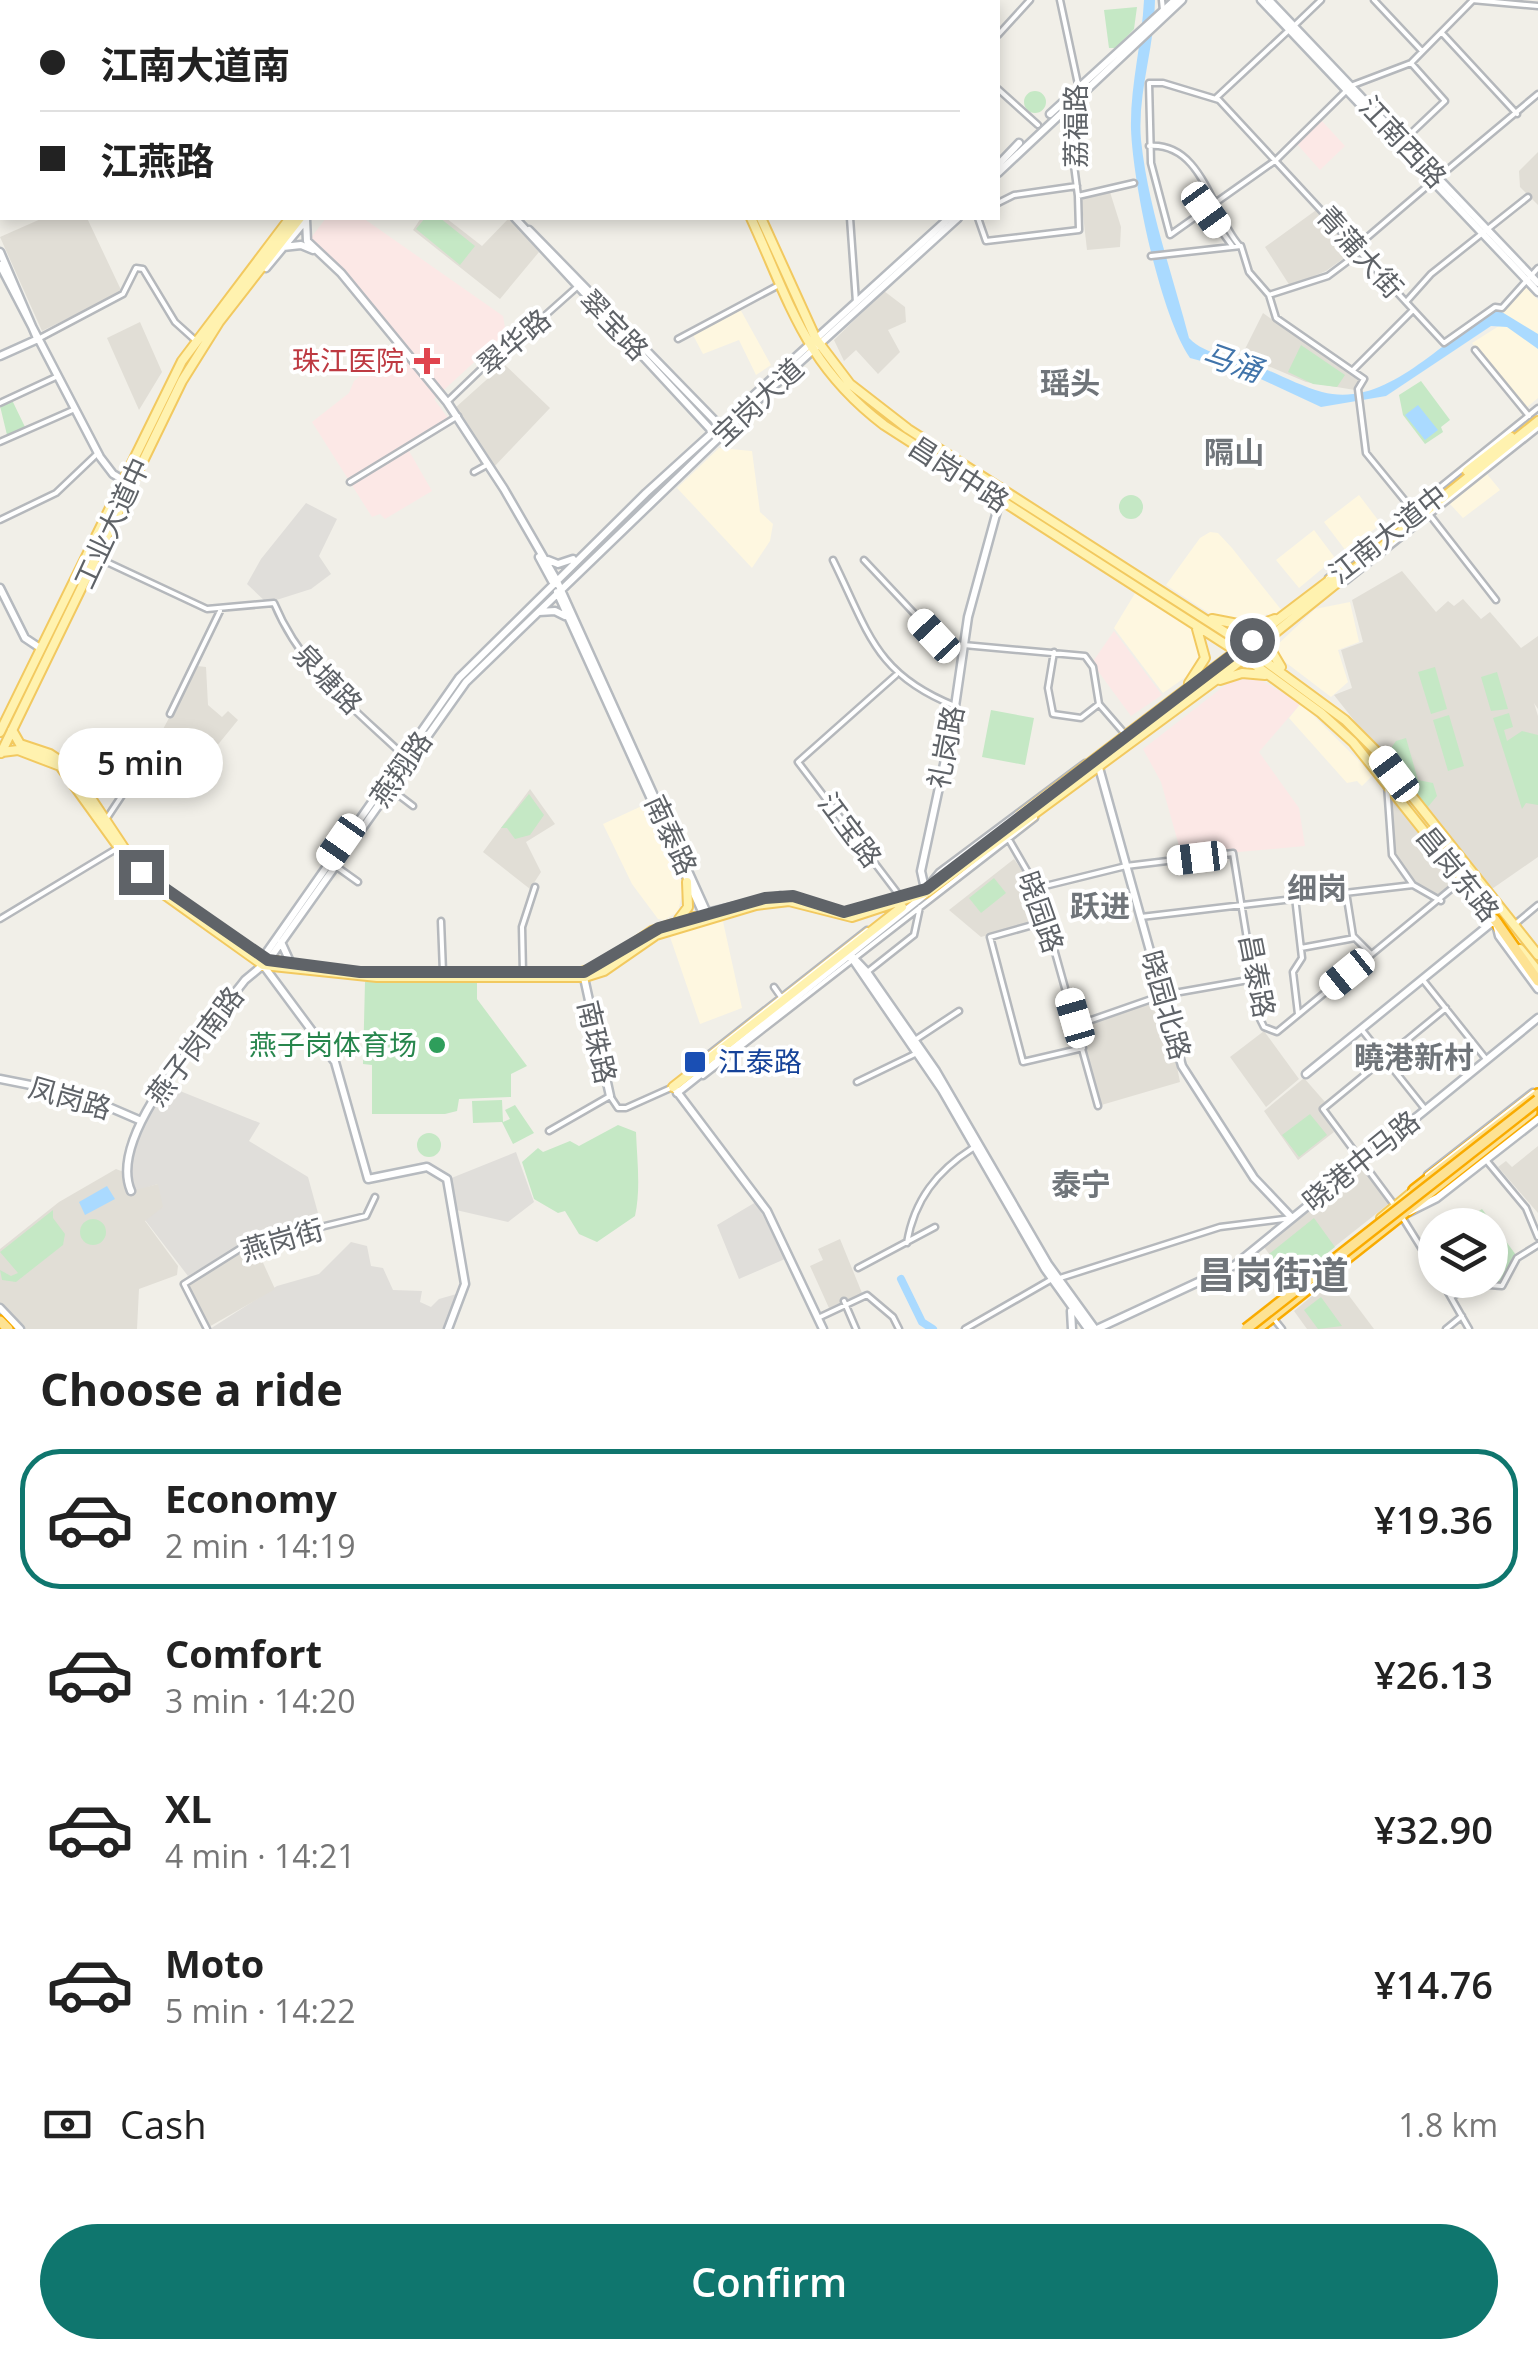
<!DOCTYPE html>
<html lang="en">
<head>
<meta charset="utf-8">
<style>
  :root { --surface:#fff; --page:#f6f6f6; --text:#222; --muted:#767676; --line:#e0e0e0; --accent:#0f766e }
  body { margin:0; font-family:"Open Sans","Noto Sans SC",sans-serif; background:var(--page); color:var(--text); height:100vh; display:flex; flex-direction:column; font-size:38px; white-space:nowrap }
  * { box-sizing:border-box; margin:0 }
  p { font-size:32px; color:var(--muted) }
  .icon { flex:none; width:55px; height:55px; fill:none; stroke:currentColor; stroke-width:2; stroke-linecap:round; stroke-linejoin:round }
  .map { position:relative; height:1329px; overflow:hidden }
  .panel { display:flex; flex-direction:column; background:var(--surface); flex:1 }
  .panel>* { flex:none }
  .top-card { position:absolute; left:0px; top:0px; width:1000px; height:220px; box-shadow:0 5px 15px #0003; display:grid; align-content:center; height:220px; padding:0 40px; background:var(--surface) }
  .tools { position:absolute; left:1418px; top:1208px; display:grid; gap:20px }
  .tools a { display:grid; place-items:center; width:90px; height:90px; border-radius:50%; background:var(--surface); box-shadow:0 5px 15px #0003; font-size:50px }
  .end { position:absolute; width:45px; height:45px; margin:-22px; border:12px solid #5f6368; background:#fff; box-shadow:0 0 0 5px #fff }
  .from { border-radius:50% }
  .bubble { position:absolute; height:70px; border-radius:35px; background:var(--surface); box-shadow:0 5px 15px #0003; font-size:32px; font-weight:600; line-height:70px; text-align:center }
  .car { position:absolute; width:30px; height:60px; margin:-30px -15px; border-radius:12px; box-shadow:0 0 8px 2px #0007; background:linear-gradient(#fff 24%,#345 0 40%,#fff 0 76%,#345 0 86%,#fff 0) }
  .top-card b { display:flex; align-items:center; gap:35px; height:95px; font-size:38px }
  .top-card b+b { border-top:2px solid var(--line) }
  .top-card i { width:25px; height:25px; background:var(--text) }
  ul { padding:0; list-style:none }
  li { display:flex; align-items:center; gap:30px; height:140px; margin:0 20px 15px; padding:0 20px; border:5px solid transparent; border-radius:40px }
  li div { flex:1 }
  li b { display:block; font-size:38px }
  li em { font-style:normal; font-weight:600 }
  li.current { border-color:var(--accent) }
  li>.icon { width:90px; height:90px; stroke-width:1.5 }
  h2 { padding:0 40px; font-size:45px; line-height:120px }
  .pay { display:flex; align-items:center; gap:25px; height:110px; padding:0 40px; font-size:38px }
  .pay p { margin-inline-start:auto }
  .primary-button { display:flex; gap:20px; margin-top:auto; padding:20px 40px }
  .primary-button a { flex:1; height:115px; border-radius:60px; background:var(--accent); color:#fff; font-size:40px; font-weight:600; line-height:115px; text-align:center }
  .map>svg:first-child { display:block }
  .commercial { fill:#fef7e0 }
  .industrial { fill:#e0deda }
  .education { fill:#e1ded6 }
  .medical { fill:#fce8e6 }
  .green { fill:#c5e8c5 }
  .water { fill:#aadaff }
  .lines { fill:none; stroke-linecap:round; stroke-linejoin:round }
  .river { stroke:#aadaff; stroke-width:8 }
  .street-casing { stroke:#b5b8bc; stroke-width:9 }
  .secondary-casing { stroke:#b6babf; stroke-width:11 }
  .primary-casing { stroke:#f2c960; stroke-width:12 }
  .highway-casing { stroke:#f9ab00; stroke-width:14 }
  .street { stroke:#fff; stroke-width:4 }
  .secondary { stroke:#fff; stroke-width:6 }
  .primary { stroke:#fff2af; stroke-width:8 }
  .highway { stroke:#fde293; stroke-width:9 }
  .highway-bridge-casing { stroke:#f9ab00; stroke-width:14; stroke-linecap:butt }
  .highway-bridge { stroke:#fde293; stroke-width:9 }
  .route { stroke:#5f6368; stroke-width:12 }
  .health-dot { fill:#e0444e; stroke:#fff; stroke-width:4 }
  .leisure-dot { fill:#2e9e5b; stroke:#fff; stroke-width:4 }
  .transit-dot { fill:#1a4fb4; stroke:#fff; stroke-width:4 }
  .labels { text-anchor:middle; stroke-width:8; stroke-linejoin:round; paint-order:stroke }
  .street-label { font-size:28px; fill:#5f6368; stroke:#fff }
  .health-label { font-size:28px; fill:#be3a42; stroke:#fff; text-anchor:end }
  .leisure-label { font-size:28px; fill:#27864d; stroke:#fff; text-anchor:end }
  .transit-label { font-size:28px; fill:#164399; stroke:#fff; text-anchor:start }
  .water-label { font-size:30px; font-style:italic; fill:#4174aa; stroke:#fff }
  .neighbourhood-label { font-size:30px; font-weight:bold; fill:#70757a; stroke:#fff }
  .district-label { font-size:38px; font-weight:bold; fill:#70757a; stroke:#fff }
</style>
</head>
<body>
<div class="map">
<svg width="1538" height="1329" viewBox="0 0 1538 1329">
  <rect width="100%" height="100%" fill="#f1efe8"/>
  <path class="commercial" d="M1525 286 1538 300V398L1526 408 1472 343 1499 326 1501 313Z
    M740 309 771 365 756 375 739 340 703 354 692 333Z
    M719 448 752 451 760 512 773 524 770 541 752 568 677 488Z
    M1487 474 1500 490 1463 518 1450 504Z
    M1359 495 1381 524 1346 551 1324 522Z
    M1314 530 1335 558 1299 588 1276 560Z
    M1210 532 1218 533 1232 548 1283 612 1273 619 1267 614 1254 623 1218 619 1166 585 1200 538Z
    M1137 590 1193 626 1203 659 1197 669 1163 693 1114 628Z
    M1350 602 1359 642 1338 650 1348 682 1331 697 1276 655 1274 648 1315 609Z
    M1301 703 1373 775 1362 786 1357 781 1347 783 1289 718Z
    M646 804 684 885 678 912 664 920 658 919 632 884 603 824Z
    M722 917 742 1008 700 1024 669 934Z"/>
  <path class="industrial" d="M306 503 337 519 319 556 331 574 311 589 267 603 247 584 261 559Z
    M170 1087 260 1123 249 1141 308 1177 321 1224 249 1240 188 1276 145 1220 158 1184 135 1191 129 1174 143 1122Z
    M516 1152 534 1202 508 1222 456 1210 449 1179Z
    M756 1202 785 1259 739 1279 717 1225Z
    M351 1242 367 1246 371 1266 383 1268 393 1290 422 1291 420 1302 431 1307 439 1299 460 1293 445 1329H210L277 1286 319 1274Z"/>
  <path class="education" d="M1538 152V205L1520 187 1519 171Z
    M1110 192 1121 227 1120 247 1087 250 1081 197Z
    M1319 208 1354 251 1326 271 1290 286 1265 247Z
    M43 218H87L122 292 42 331 0 237Z
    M421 218H446L482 246 509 218 539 252 500 299 413 230Z
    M884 291 905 307 906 322 888 330 900 352 878 374 856 350 844 361 834 340Z
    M1263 313 1359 381 1355 390 1306 382 1242 355Z
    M140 322 162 372 139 410 107 338Z
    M504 364 550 408 493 468 455 408Z
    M1402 571 1436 612 1448 601 1454 606 1463 599 1481 619 1490 612 1521 648 1538 636V709L1534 703 1538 716V857L1489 891 1334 695 1352 688 1341 650 1363 642 1352 600Z
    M197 666 206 667 208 705 222 717 228 711 238 720 203 763 162 731Z
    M530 789 555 824 526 842 541 872 530 889 483 852Z
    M1393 796 1459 879 1441 897 1411 880 1396 856 1388 800Z
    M1014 859 1035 889 1043 919 981 937 949 910Z
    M1163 995 1180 1082 1098 1106 1077 1025Z
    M1264 1031 1299 1079 1266 1107 1230 1057Z
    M1304 1078 1325 1102 1319 1110 1334 1132 1298 1160 1264 1111Z
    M1538 1146V1213L1498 1167 1506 1161 1512 1167Z
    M1360 1163 1391 1202 1290 1282 1261 1243Z
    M116 1169 129 1174 135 1190 158 1184 163 1207 145 1221 178 1266 177 1275 139 1289 137 1329H24L0 1304V1249L59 1202Z
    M840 1239 862 1293 829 1308 810 1266 823 1260 818 1249Z
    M254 1243 275 1289 207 1328 184 1284Z
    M1335 1277 1374 1329H1307L1294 1311Z"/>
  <path class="medical" d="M1321 120 1345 146 1320 170 1297 144Z
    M326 218H363L503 316 506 333 434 399 451 422 409 451 432 491 385 519 380 514 372 517 312 422 349 393 354 381 401 340 346 272 310 239Z
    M1114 631 1162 695 1131 716 1092 663Z
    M1255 677 1301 703 1259 752 1299 808 1305 846 1206 855 1202 848 1181 853 1161 782 1143 749 1228 683Z"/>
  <path class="green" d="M1137 7 1134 29 1116 48H1109L1104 10Z
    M1024 102a11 11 0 1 1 22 0a11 11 0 1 1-22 0Z
    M425 218H440L475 246 460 265 416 229Z
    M1301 345 1345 375 1337 387 1313 384 1288 372Z
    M1421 381 1450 420 1441 427 1443 432 1425 444 1403 415 1399 395Z
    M12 400 25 427 7 435 0 406Z
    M1119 507a12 12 0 1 1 24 0a12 12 0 1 1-24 0Z
    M1435 667 1447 709 1431 714 1418 672Z
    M1497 672 1508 709 1491 711 1481 677Z
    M991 710 1034 718 1025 765 982 757Z
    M1509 713 1513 727 1504 730 1507 741 1522 731 1538 735V805L1526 803 1522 809 1493 718Z
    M1449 715 1464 766 1448 771 1433 720Z
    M1406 738 1418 780 1433 783 1437 796 1427 808 1386 755 1396 741Z
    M529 794 544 815 530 835 515 839 507 828H501Z
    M994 878 1006 893 981 913 969 898Z
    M477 981V999L527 1066 511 1074V1097L459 1099 457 1111 445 1114H372V1065L363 1064 365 982Z
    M502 1100 503 1122 510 1119 505 1110 515 1105 534 1133 513 1144 502 1122 473 1123 472 1101Z
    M1310 1114 1327 1135 1299 1157 1282 1135Z
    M618 1125 636 1132C637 1160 641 1189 635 1216L597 1242 579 1234 565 1211 558 1213 534 1199 522 1162 538 1148 543 1152 570 1141 579 1146Z
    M417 1145a12 12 0 1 1 24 0a12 12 0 1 1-24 0Z
    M1482 1209 1516 1255 1499 1283 1487 1280 1493 1246 1490 1225H1457Z
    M53 1210V1218L65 1234 63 1245 16 1282 2 1280 0 1270 11 1276 18 1273 0 1252Z
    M1314 1218 1335 1247 1290 1282 1269 1254Z
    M80 1232a13 13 0 1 1 26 0a13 13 0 1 1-26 0Z
    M1321 1297 1342 1326 1318 1329 1304 1310Z"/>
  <path class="water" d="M1144 0H1155C1155 47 1137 93 1141 140 1148 207 1172 273 1189 338 1206 356 1234 356 1258 366 1278 374 1300 386 1322 392 1388 410 1444 336 1497 309L1538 334V349L1507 327 1491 326 1386 396 1321 407 1250 374 1190 358C1160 314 1133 184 1131 129 1130 86 1142 43 1144 0Z
    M1418 405 1438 430 1425 440 1405 415Z
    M107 1186 115 1199 85 1215 79 1202Z"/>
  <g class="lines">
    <path class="river" d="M901 1279 922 1322 933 1329"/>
    <g class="street-casing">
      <path id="street" d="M723 0 726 2
        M1060 0 1079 89
        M1162 0 1163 10
        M1374 0 1422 51
        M1472 0 1538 6
        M664 2 666 0
        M774 2 776 0
        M1296 24 1321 0
        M1442 33 1517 114
        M998 35 1030 0
        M1353 85 1411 63 1473 0
        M998 89 1038 125
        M1346 91 1276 160 1170 235 1151 163 1149 83H1163L1219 100 1444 343 1495 307 1502 308 1538 268
        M1078 98 1074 165 1078 196 1134 183
        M1216 98 1289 30
        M0 139 2 134
        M1405 139 1445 101 1411 63
        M1149 146C1203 142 1212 215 1239 245
        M1440 176 1538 94
        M998 203 1014 195 1077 186
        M1206 210 1233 247
        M850 218 856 302
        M978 218 986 241 1079 230 1078 196
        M1356 247 1432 182
        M1151 256 1241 246 1249 272 1269 295 1276 318 1364 379 1358 389 1366 453 1415 513
        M1269 295 1328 276 1360 252
        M1406 302 1431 274 1528 197
        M38 339 123 294 136 268 143 269 175 322 195 340
        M678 339 779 285
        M1475 350 1529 416
        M1353 370 1413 310
        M447 402 523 329 531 328 577 287
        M0 403 58 376
        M0 442 75 409
        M474 472 485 466
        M350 482 458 416
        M1429 514 1496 600
        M0 520 56 493 98 453
        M96 557 207 609 274 603C301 668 351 706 402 754
        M833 560C869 633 875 674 955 706
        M864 560 942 643 1085 656 1093 667 1099 704
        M1328 578 1538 408
        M1346 581 1538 428
        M1054 652 1048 688 1053 714 1081 718 1099 704 1125 734
        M896 675 798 762 902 899
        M170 714 220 611
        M1387 785 1392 855 1413 885 1441 901
        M392 790 413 806
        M107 818 162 735
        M1008 838 1037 888 1098 1106
        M337 867 358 882
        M1037 888 1126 866 1233 853 1260 1019 1264 1027 1277 1032 1462 880
        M925 889 939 872 1085 763
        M1346 892 1353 936 1371 954
        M1295 897 1302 958 1293 972 1298 1014
        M1141 917 1413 885
        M0 919 116 849
        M441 921 443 972
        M1047 921 990 937 1023 1062 1083 1048
        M1514 925 1538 905
        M1301 948 1355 938
        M523 973 522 927 535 887
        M866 973 914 935 920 907
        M1423 980 1486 1059
        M774 987 781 997
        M1077 1025 1163 995 1254 979
        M1362 1030 1425 1109
        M915 1040 959 1011
        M698 1063 867 930
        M703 1076 1035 818
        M857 1082 917 1053
        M549 1131 610 1096 618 1108H626L673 1087
        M1486 1160 1526 1208 1538 1237
        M1395 1206 1323 1109 1446 1008
        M1402 1217 1435 1270
        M907 1243C914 1200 937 1171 973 1148
        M858 1268 935 1227
        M1060 1278 1220 1227 1292 1218
        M1441 1280 1469 1329
        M1451 1297 1476 1284 1502 1286 1517 1258 1538 1245
        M844 1301 856 1329
        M818 1318 867 1295 893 1317 899 1329
        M1274 1319 1282 1329
        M207 1329 184 1284 246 1245 366 1216 375 1197
        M965 1329 1052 1279
        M1446 1329 1462 1316"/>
    </g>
    <g class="secondary-casing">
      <path id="secondary" d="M42 0 43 2
        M312 0 316 2
        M577 0 580 2
        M1261 0 1538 292
        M1269 0 1538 283
        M87 2 89 0
        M457 2 459 0
        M486 2 488 0
        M0 61H2
        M0 70 2 68
        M1050 114 1175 0
        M998 165 1019 143
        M998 173 1182 0
        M515 218 713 432
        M306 219 307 241 341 273 447 402 504 489 556 579 707 913 705 919
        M529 230 720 426
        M283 247 301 245 313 250
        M0 252 37 338
        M0 265 100 457 113 474 130 484
        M266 268 306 220
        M0 356 38 339
        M539 557 552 581
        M548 560 558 564 573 559
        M0 588 25 638 40 648
        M557 592 705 918
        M539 612 555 611 565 616
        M1098 764 1182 1066 1254 1178 1292 1218
        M918 892 925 889 921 871 952 727 968 617 1003 489
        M706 913 780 896 844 912 868 908
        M281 942 291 964
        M262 959 459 678 646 493 949 218
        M268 961 466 682 757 401 958 218
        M583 973 610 1096
        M1306 1074 1495 920 1499 936 1538 989
        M0 1079 81 1095 139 1120
        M675 1089 767 1211 823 1329
        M677 1093 926 894
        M1428 1175 1533 1093
        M131 1191C106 1133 210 1026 245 980L263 965 335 1062 368 1179 427 1167 447 1179 465 1284 448 1329
        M1409 1212 1437 1198 1538 1119
        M0 1308 20 1329
        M1071 1311 1072 1329
        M1088 1329 1045 1269 942 1090 847 951 867 972 936 1071 1048 1264 1095 1329
        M1097 1329 1235 1265 1538 1018"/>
    </g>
    <g class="primary-casing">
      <path id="primary" d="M540 0 542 2
        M549 0 552 2
        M559 0 562 2
        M567 0 570 2
        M468 2 470 0
        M475 2 477 0
        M492 2V0
        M751 218C790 303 805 365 884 425L1236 651 1321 713 1353 742 1498 924
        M761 218 816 339 850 384 908 429 1228 634 1345 720 1376 751 1538 955
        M1467 471 1511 437
        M1212 619 1253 627 1275 619
        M1273 636 1271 650 1281 667
        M1220 680 1242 673 1265 675
        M1189 683 1205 658 1197 629
        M12 730 20 744 50 754 71 768 132 860 166 892 262 959 304 966
        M0 732 182 361 290 218
        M2 752 18 750 60 766 140 877 263 965 377 977H585L604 971 656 935 756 905 789 901 852 917 928 892 1224 674 1538 421
        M1 753 182 381 219 322 300 218
        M1020 816 1347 567
        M679 919 688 907 687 882
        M1520 949 1538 971
        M382 972 563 973
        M577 973 600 967 652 931 694 917
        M673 1087 902 907
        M1381 1218 1416 1189"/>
    </g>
    <g class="highway-casing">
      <path id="highway" d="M1495 920 1538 981
        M1414 1190 1538 1094
        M0 1321 8 1329
        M1257 1329 1532 1112"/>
    </g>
    <use href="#street" class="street"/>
    <use href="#secondary" class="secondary"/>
    <use href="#primary" class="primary"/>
    <use href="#highway" class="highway"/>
    <g class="highway-bridge-casing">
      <path id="highway-bridge" d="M1246 1329 1538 1100"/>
    </g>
    <use href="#highway-bridge" class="highway-bridge"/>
  </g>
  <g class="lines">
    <path class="route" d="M141 872 268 960 360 972H584L659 928 765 898 793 896 844 912 926 889 1252 640"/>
  </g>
  <path class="health-dot" d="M422 346h10v10h10v10h-10v10h-10v-10h-10v-10h10z"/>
  <circle class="leisure-dot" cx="437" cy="1045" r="10"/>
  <rect class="transit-dot" x="683" y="1050" width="24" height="24" rx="5"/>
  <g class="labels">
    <g class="street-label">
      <text transform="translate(1076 126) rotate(-90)" y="10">荔福路</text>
      <text transform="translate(1403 142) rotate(47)" y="10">江南西路</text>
      <text transform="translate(1360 252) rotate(48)" y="10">青蒲大街</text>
      <text transform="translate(614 325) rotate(46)" y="10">翠宝路</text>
      <text transform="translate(514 342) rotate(-40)" y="10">翠华路</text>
      <text transform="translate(758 402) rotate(-43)" y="10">宝岗大道</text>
      <text transform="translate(959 474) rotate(33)" y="10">昌岗中路</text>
      <text transform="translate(112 523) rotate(-65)" y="10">工业大道中</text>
      <text transform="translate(1388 534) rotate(-38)" y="10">江南大道中</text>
      <text transform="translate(328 679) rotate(46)" y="10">泉塘路</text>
      <text transform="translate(946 747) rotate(-79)" y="10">礼岗路</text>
      <text transform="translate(401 769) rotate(-55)" y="10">燕翔路</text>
      <text transform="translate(850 830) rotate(53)" y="10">江宝路</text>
      <text transform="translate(671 835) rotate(65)" y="10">南泰路</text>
      <text transform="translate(1458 874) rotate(51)" y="10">昌岗东路</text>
      <text transform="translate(1041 912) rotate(71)" y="10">晓园路</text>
      <text transform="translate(1257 976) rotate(79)" y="10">昌泰路</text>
      <text transform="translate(1166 1005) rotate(74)" y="10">晓园北路</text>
      <text transform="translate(597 1042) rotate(77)" y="10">南珠路</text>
      <text transform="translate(195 1046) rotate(-53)" y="10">燕子岗南路</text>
      <text transform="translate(70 1098) rotate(16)" y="10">凤岗路</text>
      <text transform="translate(1361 1161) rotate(-39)" y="10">晓港中马路</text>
      <text transform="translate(282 1240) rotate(-16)" y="10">燕岗街</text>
    </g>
    <g class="health-label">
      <text x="404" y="371">珠江医院</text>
    </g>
    <g class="leisure-label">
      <text x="417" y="1055">燕子岗体育场</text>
    </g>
    <g class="transit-label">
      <text x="718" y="1072">江泰路</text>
    </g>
    <g class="water-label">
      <text transform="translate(1232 363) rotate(19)" y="10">马涌</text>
    </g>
    <g class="neighbourhood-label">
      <text x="1070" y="394">瑶头</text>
      <text x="1234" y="463">隔山</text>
      <text x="1317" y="899">细岗</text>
      <text x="1100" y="917">跃进</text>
      <text x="1414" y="1068">曉港新村</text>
      <text x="1081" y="1195">泰宁</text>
    </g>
    <g class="district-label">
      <text x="1273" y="1289">昌岗街道</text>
    </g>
  </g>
</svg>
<div class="tools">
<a><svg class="icon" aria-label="layers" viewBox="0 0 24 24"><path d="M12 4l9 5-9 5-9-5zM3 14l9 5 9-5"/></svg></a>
</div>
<i class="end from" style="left:1252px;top:640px"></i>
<i class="end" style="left:141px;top:872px"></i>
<div class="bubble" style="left:58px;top:728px;width:165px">5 min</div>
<i class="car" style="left:1206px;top:210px;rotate:144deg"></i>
<i class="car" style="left:934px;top:636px;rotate:317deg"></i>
<i class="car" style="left:1394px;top:774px;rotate:323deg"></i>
<i class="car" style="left:341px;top:842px;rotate:215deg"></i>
<i class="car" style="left:1197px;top:858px;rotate:263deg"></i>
<i class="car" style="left:1347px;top:974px;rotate:231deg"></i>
<i class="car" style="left:1075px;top:1018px;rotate:344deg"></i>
<div class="top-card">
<b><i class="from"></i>江南大道南</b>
<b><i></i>江燕路</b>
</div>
</div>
<section class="panel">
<h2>Choose a ride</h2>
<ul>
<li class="current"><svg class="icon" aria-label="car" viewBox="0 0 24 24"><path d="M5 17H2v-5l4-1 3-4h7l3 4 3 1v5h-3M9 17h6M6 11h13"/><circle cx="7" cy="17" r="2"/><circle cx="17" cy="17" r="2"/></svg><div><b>Economy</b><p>2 min · 14:19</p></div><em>¥19.36</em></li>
<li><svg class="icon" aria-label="car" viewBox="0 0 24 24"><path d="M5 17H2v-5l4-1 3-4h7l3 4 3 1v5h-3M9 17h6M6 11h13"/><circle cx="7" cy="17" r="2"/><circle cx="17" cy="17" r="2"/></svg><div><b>Comfort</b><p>3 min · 14:20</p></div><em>¥26.13</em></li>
<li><svg class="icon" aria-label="car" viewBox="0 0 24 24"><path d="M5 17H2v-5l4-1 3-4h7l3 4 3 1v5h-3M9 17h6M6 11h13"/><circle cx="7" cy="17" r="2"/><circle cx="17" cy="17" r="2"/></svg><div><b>XL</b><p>4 min · 14:21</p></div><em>¥32.90</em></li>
<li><svg class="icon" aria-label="car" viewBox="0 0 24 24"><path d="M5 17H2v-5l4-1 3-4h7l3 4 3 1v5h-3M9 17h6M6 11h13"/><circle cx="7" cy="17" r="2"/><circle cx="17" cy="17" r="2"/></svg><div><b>Moto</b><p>5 min · 14:22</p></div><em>¥14.76</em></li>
</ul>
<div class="pay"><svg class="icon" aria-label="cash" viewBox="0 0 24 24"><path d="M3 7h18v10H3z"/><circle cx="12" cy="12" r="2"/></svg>Cash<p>1.8 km</p></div>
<div class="primary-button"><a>Confirm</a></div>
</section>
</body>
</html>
